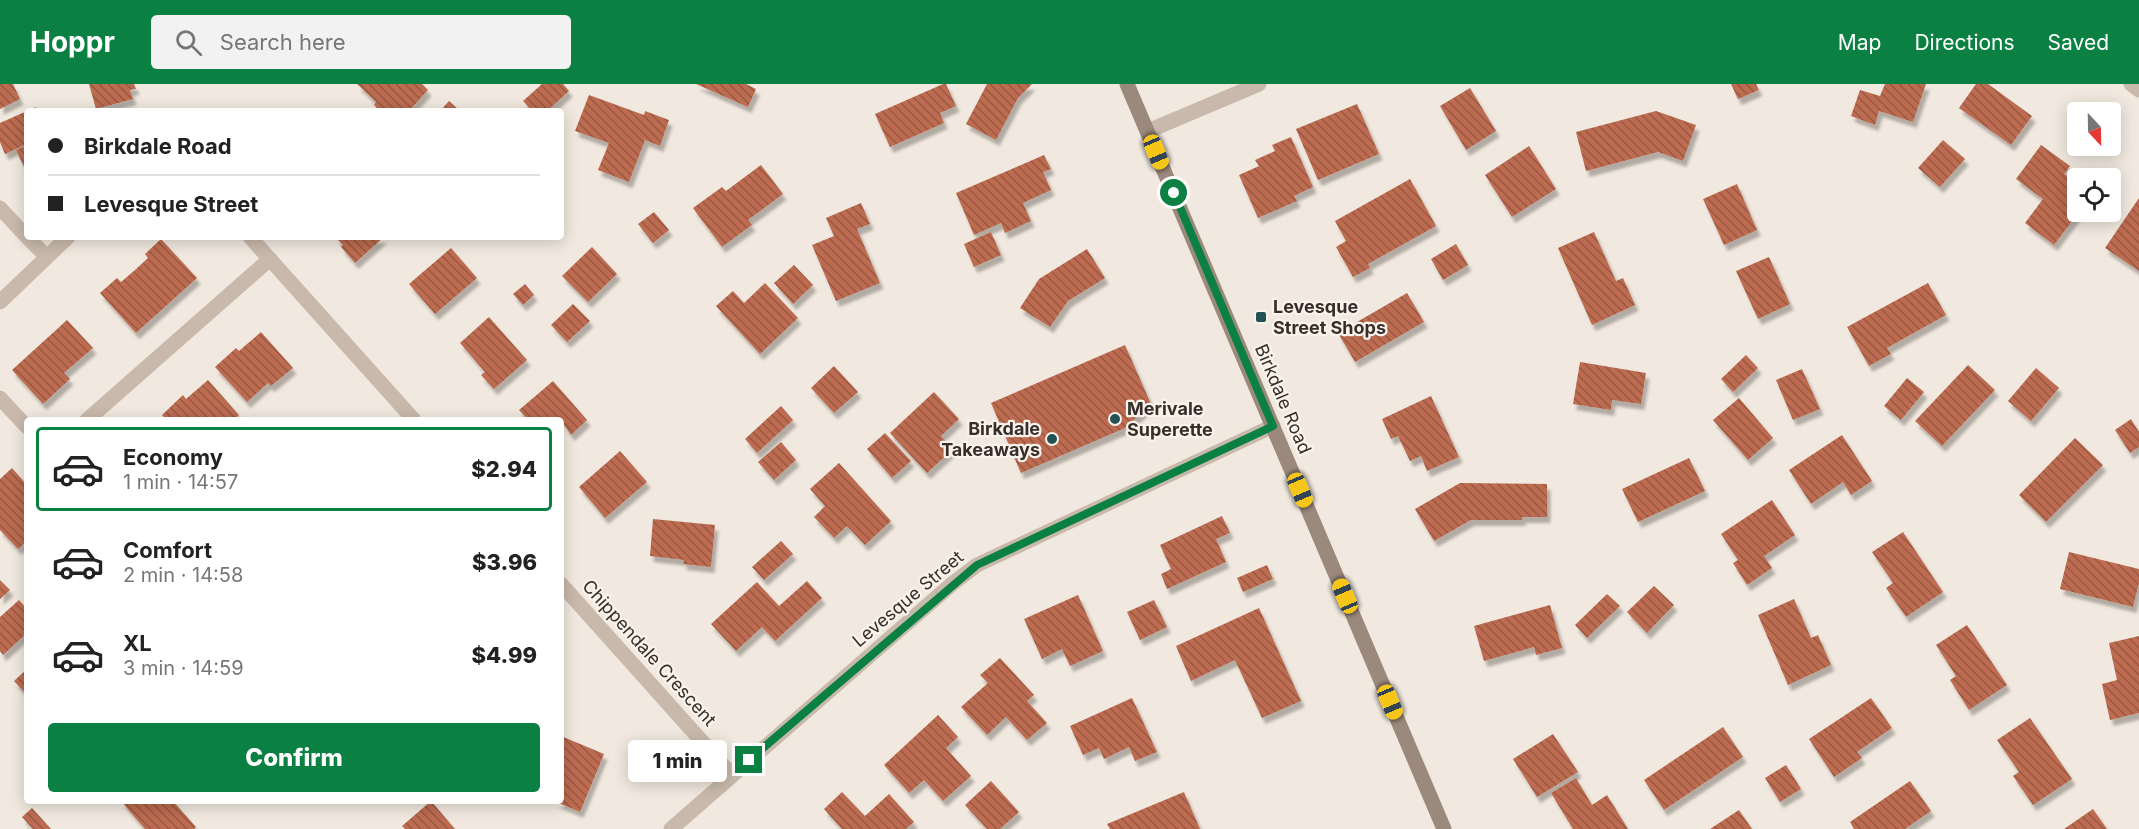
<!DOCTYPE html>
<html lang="en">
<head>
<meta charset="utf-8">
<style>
  :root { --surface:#fff; --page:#f2f2f2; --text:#222; --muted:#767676; --line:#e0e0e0; --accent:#0b8043 }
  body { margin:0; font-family:Inter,sans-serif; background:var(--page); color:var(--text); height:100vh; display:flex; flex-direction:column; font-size:22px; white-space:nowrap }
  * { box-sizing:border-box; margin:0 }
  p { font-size:20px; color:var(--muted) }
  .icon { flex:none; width:33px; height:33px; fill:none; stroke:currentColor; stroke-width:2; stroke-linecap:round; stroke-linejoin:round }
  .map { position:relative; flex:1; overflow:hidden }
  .panel { position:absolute; left:24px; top:333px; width:540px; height:387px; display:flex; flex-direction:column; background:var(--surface); border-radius:6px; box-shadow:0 3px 15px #0003 }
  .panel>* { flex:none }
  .top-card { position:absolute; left:24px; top:24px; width:540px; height:132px; border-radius:6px; box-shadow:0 3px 15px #0003; display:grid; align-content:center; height:132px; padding:0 24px; background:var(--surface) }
  .needle { width:39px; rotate:158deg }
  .controls { position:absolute; left:2067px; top:18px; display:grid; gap:12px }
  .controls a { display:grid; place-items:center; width:54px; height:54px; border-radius:6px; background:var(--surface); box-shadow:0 3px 15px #0003; font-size:30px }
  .end { position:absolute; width:27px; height:27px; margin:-14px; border:8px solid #0b8043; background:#fff; box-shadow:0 0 0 3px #fff }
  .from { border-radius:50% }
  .bubble { position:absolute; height:42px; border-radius:6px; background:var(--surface); box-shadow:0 3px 15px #0003; font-size:20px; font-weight:800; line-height:42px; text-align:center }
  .car { position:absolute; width:18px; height:36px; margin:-18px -9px; border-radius:8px; box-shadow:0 0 4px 2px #0007; background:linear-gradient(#f5c518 24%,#345 0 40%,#f5c518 0 76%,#345 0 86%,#f5c518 0) }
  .top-card b { display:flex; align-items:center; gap:21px; height:57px; font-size:22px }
  .top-card b+b { border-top:2px solid var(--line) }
  .top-card i { width:15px; height:15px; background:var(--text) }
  ul { padding:10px 0 0; list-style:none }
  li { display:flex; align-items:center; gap:18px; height:84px; margin:0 12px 9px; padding:0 12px; border:3px solid transparent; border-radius:6px }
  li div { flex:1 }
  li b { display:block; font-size:22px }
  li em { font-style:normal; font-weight:800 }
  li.active { border-color:var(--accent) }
  li>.icon { width:54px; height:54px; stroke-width:1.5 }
  .action { display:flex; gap:12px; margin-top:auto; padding:12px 24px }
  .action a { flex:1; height:69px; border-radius:6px; background:var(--accent); color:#fff; font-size:24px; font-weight:800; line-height:69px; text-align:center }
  header { display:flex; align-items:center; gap:36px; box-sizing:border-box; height:84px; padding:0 30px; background:var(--accent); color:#fff }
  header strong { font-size:28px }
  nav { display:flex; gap:33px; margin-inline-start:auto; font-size:21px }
  .search { width:420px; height:54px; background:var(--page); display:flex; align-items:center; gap:15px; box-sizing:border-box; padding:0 21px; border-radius:6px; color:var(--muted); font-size:22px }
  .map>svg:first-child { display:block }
  .building { fill:url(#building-back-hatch); filter:url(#shadow) }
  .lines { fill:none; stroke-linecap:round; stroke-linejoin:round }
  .service { stroke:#c9b9ac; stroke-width:15 }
  .minor { stroke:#c9b9ac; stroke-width:15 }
  .secondary { stroke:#9c897d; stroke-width:15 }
  .route { stroke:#0b8043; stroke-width:8 }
  .poi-dot { fill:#225256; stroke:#f9f3ec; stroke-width:2 }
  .labels { text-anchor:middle; stroke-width:4.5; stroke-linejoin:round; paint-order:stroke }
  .poi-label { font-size:18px; font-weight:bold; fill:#372e2a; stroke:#f9f3ec; text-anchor:start }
  .street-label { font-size:18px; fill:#372e2a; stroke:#f9f3ec }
</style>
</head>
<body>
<header>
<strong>Hoppr</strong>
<div class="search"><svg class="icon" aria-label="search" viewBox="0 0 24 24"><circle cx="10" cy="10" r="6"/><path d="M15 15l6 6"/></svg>Search here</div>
<nav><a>Map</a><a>Directions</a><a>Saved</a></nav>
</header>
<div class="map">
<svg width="2139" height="745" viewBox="0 0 2139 745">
  <defs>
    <pattern id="building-back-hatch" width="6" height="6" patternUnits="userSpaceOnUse" patternTransform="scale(1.5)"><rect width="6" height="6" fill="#bd6c51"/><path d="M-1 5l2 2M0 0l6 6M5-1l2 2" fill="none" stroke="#9a5943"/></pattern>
    <filter id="shadow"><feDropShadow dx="3.5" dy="6" stdDeviation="1.5" flood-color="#0004"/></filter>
  </defs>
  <rect width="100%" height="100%" fill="#f1e9df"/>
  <path class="building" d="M0 0H13L20 15 0 25Z
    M89 0H134L136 5 130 6 133 15 96 25Z
    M357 0H422L428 6 409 27H380L374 21 376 18Z
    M542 0H563L569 7 547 27H532L523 17Z
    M696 0H746L756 5 748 23Z
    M943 0H946L956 22 940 29 944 39 890 63 875 30Z
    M987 0H1032L1018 14 996 56 966 40Z
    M1731 0H1756L1759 6 1738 15Z
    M1885 0H1926L1913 38 1879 27 1875 41 1851 32 1860 6 1880 12Z
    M1976 0H1988L2032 32 2011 61 1959 24Z
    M1470 4 1496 47 1466 66 1440 22Z
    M589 11 644 31 645 27 669 36 660 62 645 56 629 98 598 86 609 59 575 47Z
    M449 17 460 27H440Z
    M1357 20 1379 70 1318 96 1296 45Z
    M36 23 38 27H27V60L5 70 0 58V39Z
    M1656 27 1696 41 1683 77 1658 68 1586 87 1576 48Z
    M1291 53 1313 103 1294 112 1297 117 1258 134 1239 91 1259 82 1255 76 1275 67 1272 61Z
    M1943 56 1965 75 1940 103 1918 84Z
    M27 61V89L16 66Z
    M2041 61 2070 82 2064 90 2078 99 2079 128 2054 161 2025 139 2043 115 2016 95Z
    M1529 62 1556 105 1512 133 1485 91Z
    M1044 71 1051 85 1043 88 1051 106 1023 119 1031 137 1005 149 1001 139 974 151 956 109Z
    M761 81 783 110 748 136 752 141 722 163 693 124 722 103 726 107Z
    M1410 95 1436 142 1368 180 1370 184 1353 193 1336 163 1346 157 1335 137Z
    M1737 100 1757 146 1724 161 1703 115Z
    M2139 114V187L2105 164Z
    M861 119 870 140 857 145 880 199 836 217 812 161 834 152 826 134Z
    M654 128 669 146 653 159 638 140Z
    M991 148 1001 171 974 183 964 160Z
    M1594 148 1616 197 1623 194 1635 221 1592 241 1558 164Z
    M335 153H384L355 179 341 163 343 161Z
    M161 155 197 194 136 249 100 209 117 194 121 198 135 186 148 174 145 170Z
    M1456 160 1468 181 1443 196 1431 175Z
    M592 163 617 190 588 218 562 192Z
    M451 164 477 194 435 230 409 200Z
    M1087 165 1105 194 1068 217 1050 243 1020 224 1039 195Z
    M1769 173 1790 220 1758 235 1736 187Z
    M794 181 813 201 793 220 774 199Z
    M765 199 798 234 760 270 716 222 733 207 744 219Z
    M1928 199 1946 231 1887 264 1891 270 1869 282 1847 243Z
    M525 200 534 211 523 221 513 210Z
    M1407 209 1424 238 1355 278 1338 249Z
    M573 220 590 237 567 258 551 241Z
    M489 233 527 276 494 305 481 291 485 288 460 259Z
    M67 236 93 264 64 289 70 295 43 320 12 286Z
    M261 248 293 284 271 302 268 299 247 318 215 283 236 264 239 267Z
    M1125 261 1151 320 1125 344 1021 389 991 319Z
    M1746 271 1758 284 1733 308 1721 295Z
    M1580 278 1646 289 1641 320 1612 316 1611 326 1573 320Z
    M1968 281 1995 306 1942 362 1915 337Z
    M834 282 858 308 834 329 811 304Z
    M2036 284 2059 304 2031 337 2008 317Z
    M1802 285 1820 325 1793 336 1776 296Z
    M1907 294 1924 308 1901 336 1884 322Z
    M208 296 239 331 234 336H166L162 331 183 311 186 315Z
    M553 297 587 336 571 351 561 336H528L519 326Z
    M934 308 959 335 941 352 953 365 927 389 890 349Z
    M1431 312 1459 373 1427 387 1421 372 1410 377 1398 352 1391 355 1382 335Z
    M1739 314 1773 354 1748 376 1713 336Z
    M781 322 793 336 757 369 745 355Z
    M2131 335 2139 348V363L2130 369 2115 346Z
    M885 349 911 377 892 394 867 365Z
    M1842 351 1872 397 1851 411 1843 398 1811 420 1789 386Z
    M2075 354 2103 381 2046 438 2019 411Z
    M781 358 796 376 774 396 758 378Z
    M620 367 647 398 605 434 579 403Z
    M1689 374 1705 407 1638 438 1622 405Z
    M839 379 891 437 865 461 847 442 834 454 814 433 825 422 810 405Z
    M12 384 27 401V457L18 465 0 446V395Z
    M1460 399 1547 400V433H1522V436H1471L1434 457 1415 425Z
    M1772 416 1795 451 1764 472 1772 484 1747 501 1733 479 1738 476 1721 450Z
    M1222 432 1230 449 1216 455 1226 478 1167 505 1161 490 1171 485 1160 461Z
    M653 435 715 441 711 483 683 480 684 476 650 472Z
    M1903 448 1943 508 1906 533 1886 504 1893 499 1872 468Z
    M781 457 793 470 764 496 752 483Z
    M2069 468 2139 485V499L2133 523 2060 505Z
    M1267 481 1273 495 1243 508 1237 494Z
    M0 496 10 506 0 515Z
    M807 497 822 514 775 557 762 543 736 567 711 540 757 498 779 522Z
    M1654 502 1674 521 1647 549 1627 528Z
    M1607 510 1620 522 1587 554 1575 541Z
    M1078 511 1103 567 1070 582 1062 565 1042 575 1024 535Z
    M1794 515 1811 554 1818 551 1831 581 1788 601 1758 531Z
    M19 516 27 525V549L3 571 0 567V533Z
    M1154 516 1167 543 1140 556 1127 528Z
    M1550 521 1562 564 1536 571 1534 563 1484 577 1474 542Z
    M1259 524 1301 617 1262 634 1235 576 1191 597 1176 562Z
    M1967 541 2007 601 1969 626 1950 596 1956 592 1936 561Z
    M2139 552V629L2110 636 2102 600 2117 596 2109 559Z
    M1000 574 1034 611 1027 617 1047 639 1027 656 1006 633 987 651 961 623 988 599 980 591Z
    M27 585V611L14 597Z
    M1132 614 1157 668 1135 677 1129 663 1104 675 1099 664 1083 671 1070 642Z
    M1871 614 1892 644 1857 668 1862 674 1834 693 1809 655Z
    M938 631 958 653 946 664 971 692 943 717 924 696 909 709 884 681Z
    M2030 634 2072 695 2033 721 2013 692 2019 688 1997 656Z
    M1723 643 1743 673 1664 726 1644 696Z
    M1553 650 1578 688 1537 713 1513 675Z
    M561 652 604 670 580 728 554 717H561Z
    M1786 681 1801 705 1780 718 1765 694Z
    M1576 694 1592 721 1607 711 1628 745H1573L1551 709Z
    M991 697 1019 728 1000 745H987L965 721Z
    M1910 697 1931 727 1905 745H1854L1850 738Z
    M842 708 865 732 889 710 914 738 906 745H842L824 725Z
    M1184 708 1200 745H1110L1107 740Z
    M121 717H173L196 743 194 745H145Z
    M431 717 455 745H405L402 742Z
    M32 724 51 745H33L22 733Z
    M2093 725 2107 745H2064Z
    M1739 726 1752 745H1710Z"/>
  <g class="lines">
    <path class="service" d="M0 124 27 153
      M27 153 47 173
      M0 314 27 343
      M87 336 270 175"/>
    <path class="minor" d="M2131 0 2139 6
      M1148 47 1259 0
      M250 153 414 336
      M0 218 68 153
      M561 500 732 691
      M671 745 952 500 977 481 1273 342"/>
    <path class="secondary" d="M1127 0 1444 745"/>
  </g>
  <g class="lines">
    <path class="route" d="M749 676 977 481 1273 342 1174 109"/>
  </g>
  <g class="poi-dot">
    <rect x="1255" y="227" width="12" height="12" rx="3"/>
    <circle cx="1115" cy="335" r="6"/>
    <circle cx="1052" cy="355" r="6"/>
  </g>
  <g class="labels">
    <g class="poi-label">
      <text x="1273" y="229">Levesque<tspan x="1273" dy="21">Street Shops</tspan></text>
      <text x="1127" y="331">Merivale<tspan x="1127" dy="21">Superette</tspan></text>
      <text x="1040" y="351" text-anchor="end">Birkdale<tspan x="1040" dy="21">Takeaways</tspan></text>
    </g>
    <g class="street-label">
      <text transform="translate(1283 315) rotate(67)" y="6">Birkdale Road</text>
      <text transform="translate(908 515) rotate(-40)" y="6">Levesque Street</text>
      <text transform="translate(649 569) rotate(48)" y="6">Chippendale Crescent</text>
    </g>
  </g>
</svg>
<div class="controls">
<a><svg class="needle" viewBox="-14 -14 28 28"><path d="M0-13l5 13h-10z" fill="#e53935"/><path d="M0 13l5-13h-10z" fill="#767676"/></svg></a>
<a><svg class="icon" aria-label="locate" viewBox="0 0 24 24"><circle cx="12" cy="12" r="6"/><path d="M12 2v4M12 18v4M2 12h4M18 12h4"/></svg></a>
</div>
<i class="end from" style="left:1174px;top:109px"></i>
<i class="end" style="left:749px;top:676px"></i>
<div class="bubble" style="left:628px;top:656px;width:99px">1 min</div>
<i class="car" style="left:1156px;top:68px;rotate:157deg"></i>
<i class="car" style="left:1300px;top:406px;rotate:157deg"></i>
<i class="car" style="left:1345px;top:512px;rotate:337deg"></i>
<i class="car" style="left:1390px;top:618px;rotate:157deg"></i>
<div class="top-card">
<b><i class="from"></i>Birkdale Road</b>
<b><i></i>Levesque Street</b>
</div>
<section class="panel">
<ul>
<li class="active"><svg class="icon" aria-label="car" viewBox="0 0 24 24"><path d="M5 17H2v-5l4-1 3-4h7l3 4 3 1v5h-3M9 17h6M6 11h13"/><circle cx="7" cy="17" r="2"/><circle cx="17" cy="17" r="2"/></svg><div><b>Economy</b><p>1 min · 14:57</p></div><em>$2.94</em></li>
<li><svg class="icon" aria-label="car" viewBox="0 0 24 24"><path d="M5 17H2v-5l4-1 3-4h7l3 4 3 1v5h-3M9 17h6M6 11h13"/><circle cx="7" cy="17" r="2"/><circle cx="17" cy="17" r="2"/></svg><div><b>Comfort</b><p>2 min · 14:58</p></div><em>$3.96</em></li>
<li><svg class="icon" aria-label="car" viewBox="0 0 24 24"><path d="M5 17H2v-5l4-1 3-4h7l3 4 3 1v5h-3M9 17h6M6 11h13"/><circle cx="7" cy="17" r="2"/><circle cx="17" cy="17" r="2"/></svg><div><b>XL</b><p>3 min · 14:59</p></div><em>$4.99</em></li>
</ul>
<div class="action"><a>Confirm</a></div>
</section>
</div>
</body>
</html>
